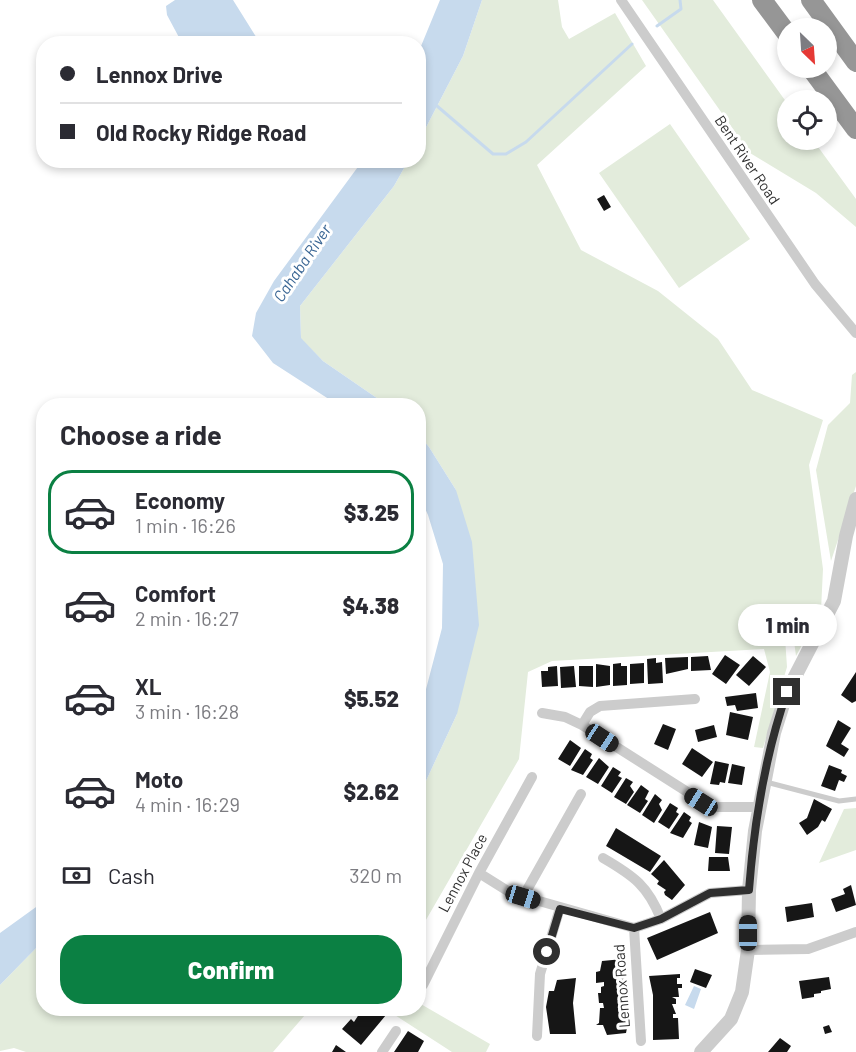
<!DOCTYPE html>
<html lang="en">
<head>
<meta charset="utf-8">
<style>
  :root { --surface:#fff; --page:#f2f2f3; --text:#2b2b33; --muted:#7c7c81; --line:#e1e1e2; --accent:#0b8043 }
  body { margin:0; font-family:Barlow,sans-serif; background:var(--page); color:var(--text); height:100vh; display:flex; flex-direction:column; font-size:22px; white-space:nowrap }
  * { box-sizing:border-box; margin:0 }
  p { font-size:20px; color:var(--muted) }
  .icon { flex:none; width:33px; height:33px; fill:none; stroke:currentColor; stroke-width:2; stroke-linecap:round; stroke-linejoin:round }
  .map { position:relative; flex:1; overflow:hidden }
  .drawer { position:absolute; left:36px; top:398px; width:390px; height:618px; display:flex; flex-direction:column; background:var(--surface); border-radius:24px; box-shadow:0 3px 9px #0003 }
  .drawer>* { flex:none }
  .banner { position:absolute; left:36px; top:36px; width:390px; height:132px; border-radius:24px; box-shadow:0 3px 9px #0003; display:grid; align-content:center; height:132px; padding:0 24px; background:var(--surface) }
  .needle { width:39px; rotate:155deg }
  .buttons { position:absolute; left:777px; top:18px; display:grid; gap:12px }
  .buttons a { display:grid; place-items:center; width:60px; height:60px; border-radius:50%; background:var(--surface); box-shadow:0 3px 9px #0003; font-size:30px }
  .end { position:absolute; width:27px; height:27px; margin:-14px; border:8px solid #2f2f2f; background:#fff; box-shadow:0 0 0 3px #fff }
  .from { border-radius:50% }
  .bubble { position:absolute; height:42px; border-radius:21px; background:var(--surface); box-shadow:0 3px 9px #0003; font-size:20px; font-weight:800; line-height:42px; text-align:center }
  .car { position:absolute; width:18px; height:36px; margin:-18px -9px; border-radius:8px; box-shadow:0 0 4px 2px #0007; background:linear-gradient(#222 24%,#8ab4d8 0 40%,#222 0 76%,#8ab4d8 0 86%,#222 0) }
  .banner b { display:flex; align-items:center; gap:21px; height:57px; font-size:22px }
  .banner b+b { border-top:2px solid var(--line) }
  .banner i { width:15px; height:15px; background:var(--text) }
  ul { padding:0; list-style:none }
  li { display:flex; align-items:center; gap:18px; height:84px; margin:0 12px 9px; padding:0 12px; border:3px solid transparent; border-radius:24px }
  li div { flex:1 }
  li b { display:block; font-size:22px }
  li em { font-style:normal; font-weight:800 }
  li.active { border-color:var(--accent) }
  li>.icon { width:54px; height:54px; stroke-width:1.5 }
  h2 { padding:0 24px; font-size:27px; line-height:72px }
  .pay { display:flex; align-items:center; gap:15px; height:66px; padding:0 24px; font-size:22px }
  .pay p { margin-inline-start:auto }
  .button { display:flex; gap:12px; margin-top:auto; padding:12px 24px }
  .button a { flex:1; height:69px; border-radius:24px; background:var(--accent); color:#fff; font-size:24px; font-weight:800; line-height:69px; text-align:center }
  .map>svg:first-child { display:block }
  .green { fill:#e3ecdc }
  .water { fill:#c7daed }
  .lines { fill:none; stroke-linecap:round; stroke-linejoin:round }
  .stream { stroke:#c7daed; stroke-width:3 }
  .building { fill:#161616 }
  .service { stroke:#ccc; stroke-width:5 }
  .minor { stroke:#ccc; stroke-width:10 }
  .tertiary { stroke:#ccc; stroke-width:14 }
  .motorway { stroke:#969696; stroke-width:20 }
  .route { stroke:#2f2f2f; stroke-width:8 }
  .labels { text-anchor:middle; stroke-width:6; stroke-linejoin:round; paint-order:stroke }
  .street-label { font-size:15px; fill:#2f2f2f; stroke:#fff }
  .water-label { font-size:16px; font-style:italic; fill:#3a6694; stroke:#fff }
</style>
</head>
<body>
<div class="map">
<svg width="856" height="1052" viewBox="0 0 856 1052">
  <rect width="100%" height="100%" fill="#fff"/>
  <path class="green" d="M482 0H558L562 27 569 39 615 13 646 66 537 165 581 250 658 291 718 339 752 390 823 420 809 465 823 569 821 610 796 656 791 619 784 623 787 667 763 748 754 747 770 672 764 649 552 661 528 672 519 759 419 932V796L457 714 456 490 429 447 419 435 418 405H387L323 361 301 339 300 306 394 186 408 161 418 160 419 141 463 56Z
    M642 0H713L787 103 788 140H813L856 199V227L816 193 750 153Z
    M670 124 750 239 679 288 599 173Z
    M856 372V486L831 561 816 470 828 425 850 403 852 375Z
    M856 808V850L819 863 844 809Z
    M43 941 44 1008H311L273 1052H26L14 1048 0 1051V985Z
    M419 1003 490 1044 486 1052H452L384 1008H418Z"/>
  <path class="water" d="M175 0H233L260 43H182L167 15 166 6Z
    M440 0H482L463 56 419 141V51Z
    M363 160 408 161 394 186 300 306 301 338 323 361 387 405H338L273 363 252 336 256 313 274 281Z
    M419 435 429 447 456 490 472 542 479 625 457 714 419 796V716L442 628 443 564 428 515 419 495Z
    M43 902V941L0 985V933Z
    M694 986 701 989 694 1009 685 1005Z"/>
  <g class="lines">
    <path class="stream" d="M657 26 681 9 680 0
      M437 106 493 154H506L526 142 632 44"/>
  </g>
  <path class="building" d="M604 195 611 207 604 211 597 199Z
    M725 655 740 665 726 684 712 674Z
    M708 656 711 670 691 671V657Z
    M753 656 766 667 749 686 736 675Z
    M688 657V669L666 674 665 658Z
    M656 658V663L662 662 663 683 648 684 647 659Z
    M621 663V666H627V685L613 686V664Z
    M644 663V683L630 684V664Z
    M596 664 610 666V685L596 687Z
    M557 666 558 686 542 687 541 671H548V667Z
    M574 666 576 687 561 688 560 667Z
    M579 666H593V687L579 686Z
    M856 672V701L852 703 841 695Z
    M756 693 758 708 737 711 735 705 727 706 725 697Z
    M730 712 753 717 748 740 726 735Z
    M838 720 851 728 841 744 849 749 844 757 826 746Z
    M663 724 676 729 668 750 654 744Z
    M714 725 717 737 698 742 695 730Z
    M570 740 581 748 570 766 558 759Z
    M692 748 713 762 702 777 682 764Z
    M585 749 592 754 590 758 593 760 583 775 571 770Z
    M599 758 609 767 598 784 586 777Z
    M715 761 729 764 725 783 720 782 719 785 710 784Z
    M732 764 745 767 742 785 728 783Z
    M829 765 842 770 841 773 847 776 844 782 839 780 835 791 821 786Z
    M613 767 621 772 618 776 622 778 612 793 601 786Z
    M626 778 633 782 630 786 634 792 626 804 614 797Z
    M641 785 649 791 645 799 648 801 640 813 627 805Z
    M655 794 662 800 659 804 662 810 654 823 642 815Z
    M814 799 832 809 825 822 822 820 818 827 807 835 799 823 807 818Z
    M670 803 678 808 676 812 679 814 669 829 658 822Z
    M684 812 691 817 689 821 692 823 683 838 670 833Z
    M699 822 712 827 708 848 694 845Z
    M717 826 732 827 729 854 715 853Z
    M616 828 661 856 650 872 606 846Z
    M709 857H728L730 871H708Z
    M664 860 685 885 672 900 665 895 664 892 666 890 657 884 659 881 651 874Z
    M851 885 856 905 836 912 831 899 845 894 843 889Z
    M812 903 814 917 787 922 785 907Z
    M710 912 718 933 657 960 647 938Z
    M623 959 621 971 624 980 623 1007 627 1028 626 1033 607 1035 603 1025H596L599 1023 600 1008H604L603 1003H599L598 993H601V987L604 986V982L596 983V972L600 971 602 961Z
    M695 969 712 975 706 988 690 982Z
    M680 974V978H677V984H682V988H678L679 997H672L676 999V1004H672L676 1014H673V1018H678L679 1039 653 1040V995L649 976Z
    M829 977 831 989 821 991V993L814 994V997L802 999 799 981Z
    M576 978 573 1003 576 1034H550L546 1007 549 991H554L557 980Z
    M363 1008H378L386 1015 361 1045 342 1029 351 1019 354 1022Z
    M829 1025 832 1032 825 1034 823 1027Z
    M408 1031 424 1041 418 1052H394Z
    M780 1038 791 1046 787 1052H768Z
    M336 1045 346 1052H332Z"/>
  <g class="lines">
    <path class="service" d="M766 782 839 801 856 799"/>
    <path class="minor" d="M621 0 815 284 856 333
      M542 713 565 717 582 725 711 807H759
      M582 725 590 712 600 706 695 699
      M603 858C634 876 648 886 661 919
      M479 873 511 893 634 928 661 919 710 893 749 890
      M523 897 581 794
      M634 928 641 1041
      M748 950 808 949 856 932
      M423 985 479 873 532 777
      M537 1036 540 974 560 908
      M382 1052 396 1031"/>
    <path class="tertiary" d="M701 1052 731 1019 742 992 748 950 749 890 755 831 774 733 787 692 834 601 846 536 856 499"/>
    <path class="motorway" d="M762 0 788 35
      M811 0 856 62
      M811 68 856 129"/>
  </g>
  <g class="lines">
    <path class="route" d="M547 952 560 909 634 928 661 919 710 893 749 890C754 823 765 755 787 692"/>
  </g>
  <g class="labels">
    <g class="street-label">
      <text transform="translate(747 160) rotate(56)" y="5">Bent River Road</text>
      <text transform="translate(463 873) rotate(-62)" y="5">Lennox Place</text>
      <text transform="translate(622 986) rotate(-94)" y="5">Lennox Road</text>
    </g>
    <g class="water-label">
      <text transform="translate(302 263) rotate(-56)" y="6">Cahaba River</text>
    </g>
  </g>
</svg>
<div class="buttons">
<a><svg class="needle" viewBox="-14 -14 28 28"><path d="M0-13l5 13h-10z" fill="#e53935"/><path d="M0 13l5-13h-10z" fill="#7c7c81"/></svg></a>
<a><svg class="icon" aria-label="locate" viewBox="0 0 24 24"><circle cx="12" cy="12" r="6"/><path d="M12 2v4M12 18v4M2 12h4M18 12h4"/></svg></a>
</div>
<i class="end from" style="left:547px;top:952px"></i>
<i class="end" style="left:787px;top:692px"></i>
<div class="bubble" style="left:738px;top:604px;width:99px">1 min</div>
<i class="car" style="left:602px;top:738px;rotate:123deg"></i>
<i class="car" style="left:701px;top:802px;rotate:302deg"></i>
<i class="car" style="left:523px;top:897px;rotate:107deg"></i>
<i class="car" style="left:748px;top:933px;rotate:0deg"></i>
<div class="banner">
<b><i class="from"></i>Lennox Drive</b>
<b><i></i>Old Rocky Ridge Road</b>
</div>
<section class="drawer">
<h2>Choose a ride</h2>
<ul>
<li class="active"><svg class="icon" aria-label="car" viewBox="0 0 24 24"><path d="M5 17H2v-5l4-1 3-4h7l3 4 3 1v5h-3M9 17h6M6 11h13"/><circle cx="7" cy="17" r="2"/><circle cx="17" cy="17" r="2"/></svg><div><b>Economy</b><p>1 min · 16:26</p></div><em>$3.25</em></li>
<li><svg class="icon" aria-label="car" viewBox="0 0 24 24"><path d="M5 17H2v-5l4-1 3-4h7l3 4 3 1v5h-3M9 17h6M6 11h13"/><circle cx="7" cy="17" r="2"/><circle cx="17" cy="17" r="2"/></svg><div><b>Comfort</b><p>2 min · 16:27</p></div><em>$4.38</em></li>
<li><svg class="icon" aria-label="car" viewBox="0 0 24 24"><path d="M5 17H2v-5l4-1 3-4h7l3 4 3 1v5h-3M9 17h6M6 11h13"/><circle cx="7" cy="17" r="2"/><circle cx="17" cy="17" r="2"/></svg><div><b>XL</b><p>3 min · 16:28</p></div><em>$5.52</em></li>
<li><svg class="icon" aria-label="car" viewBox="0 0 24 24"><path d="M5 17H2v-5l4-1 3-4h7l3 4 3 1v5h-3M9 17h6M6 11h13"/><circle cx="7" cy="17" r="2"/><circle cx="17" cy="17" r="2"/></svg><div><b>Moto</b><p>4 min · 16:29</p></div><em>$2.62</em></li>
</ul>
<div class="pay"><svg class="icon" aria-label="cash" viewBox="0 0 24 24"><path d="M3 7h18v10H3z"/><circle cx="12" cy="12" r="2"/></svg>Cash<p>320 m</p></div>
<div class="button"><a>Confirm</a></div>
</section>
</div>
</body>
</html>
